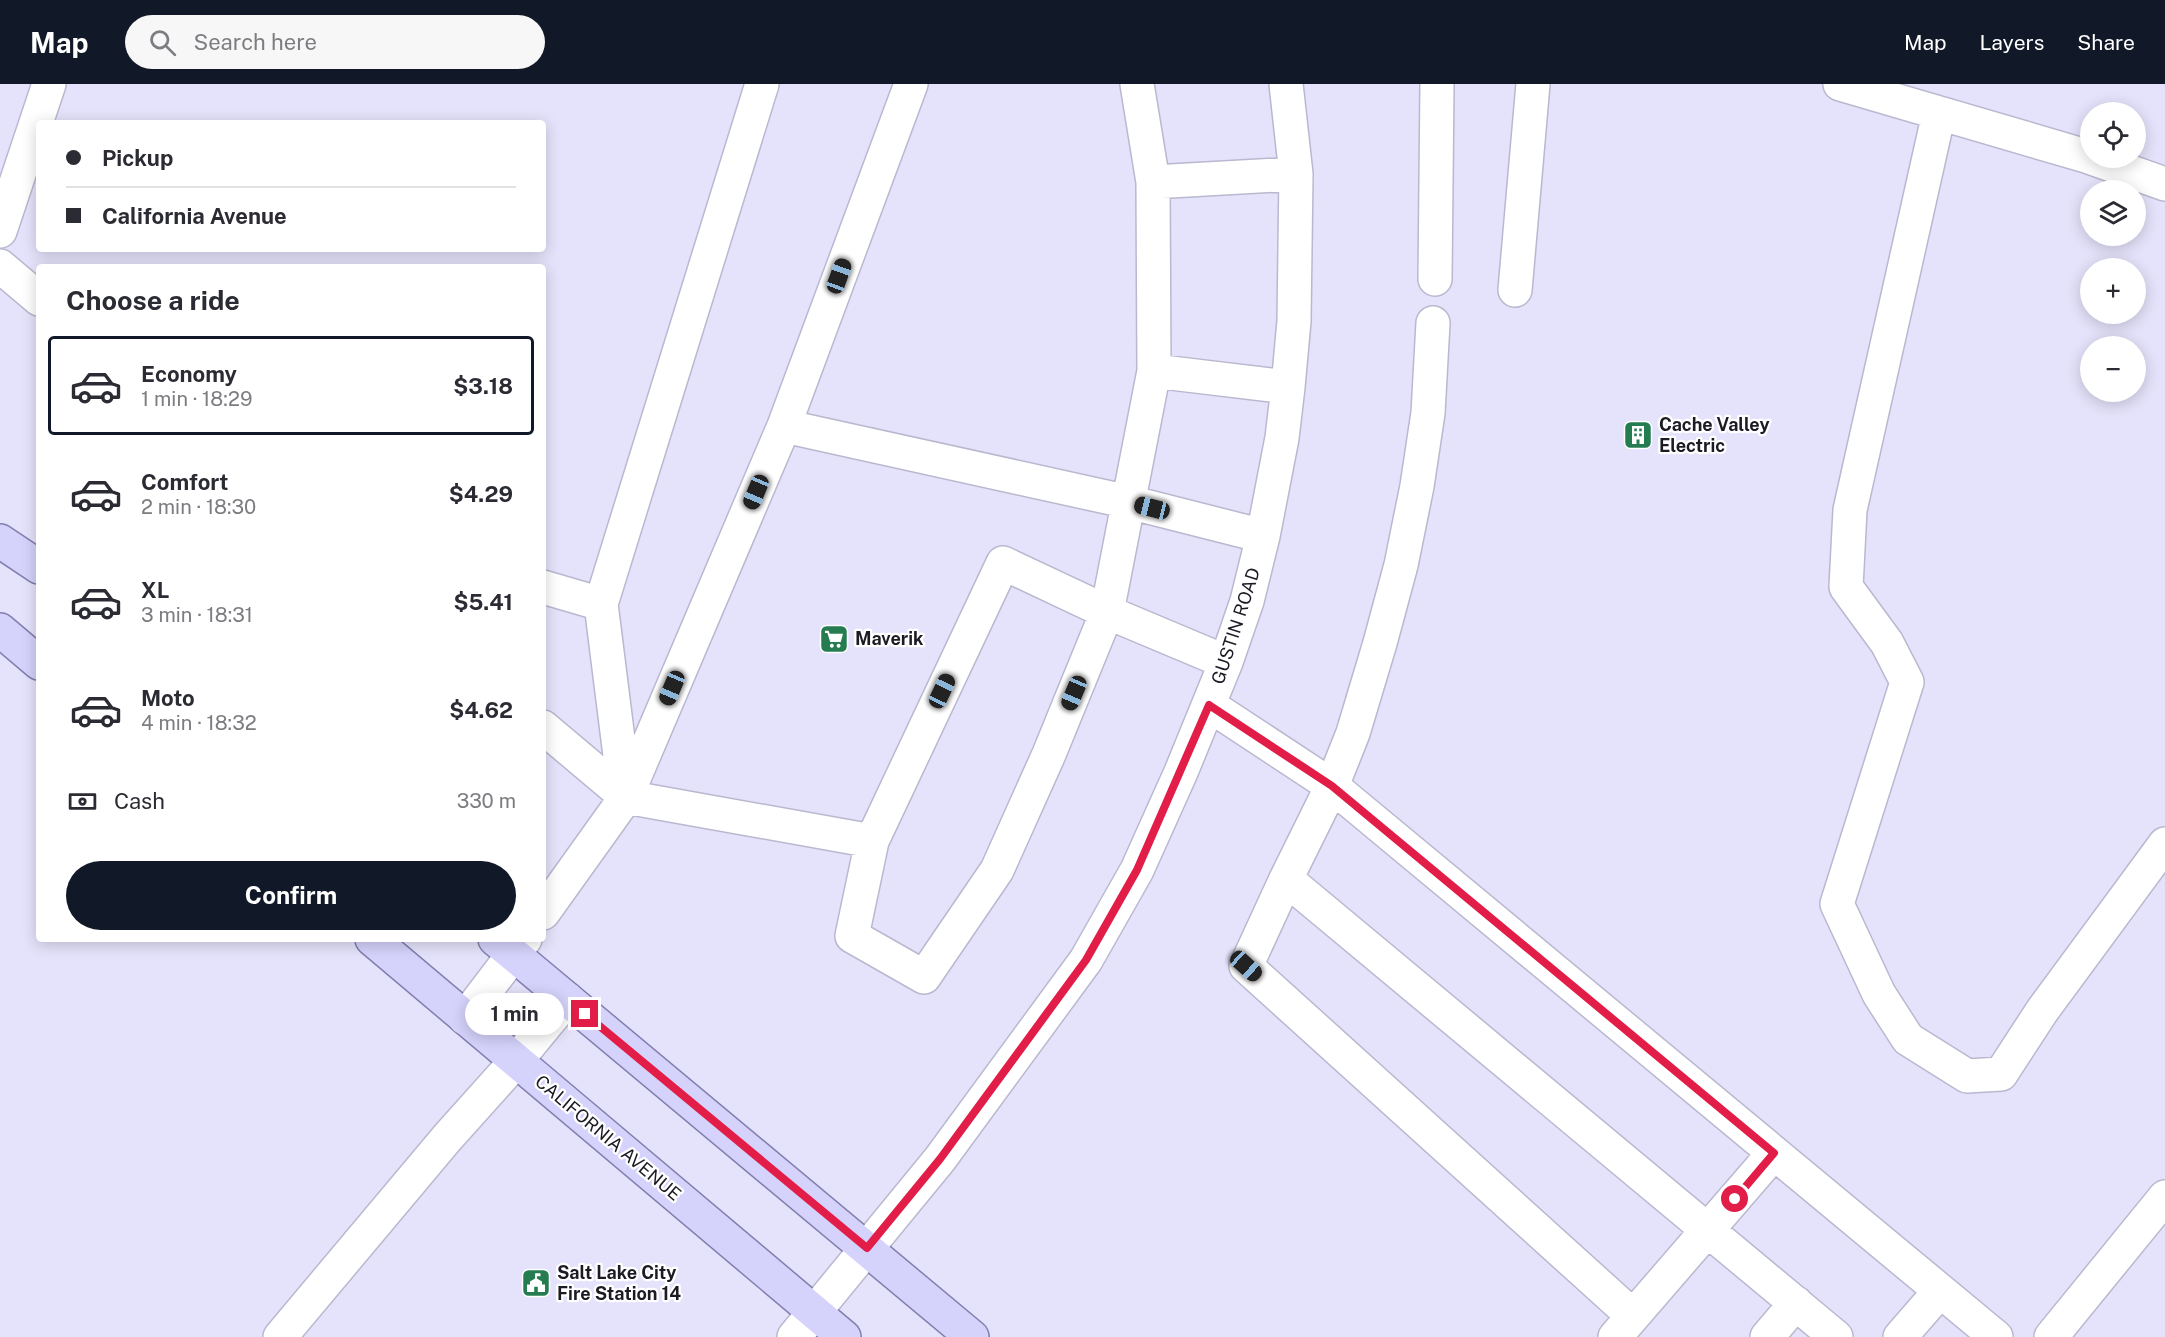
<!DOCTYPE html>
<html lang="en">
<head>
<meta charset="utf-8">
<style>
  :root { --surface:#fff; --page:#f7f7f7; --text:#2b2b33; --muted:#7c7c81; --line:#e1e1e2; --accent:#111827 }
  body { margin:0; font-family:"Public Sans",sans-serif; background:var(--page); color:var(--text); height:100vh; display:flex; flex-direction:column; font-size:22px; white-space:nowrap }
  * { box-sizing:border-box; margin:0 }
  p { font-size:20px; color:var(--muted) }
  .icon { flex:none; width:33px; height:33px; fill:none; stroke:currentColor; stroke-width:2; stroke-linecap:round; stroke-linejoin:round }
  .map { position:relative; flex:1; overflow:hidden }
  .side { position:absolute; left:36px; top:180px; width:510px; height:678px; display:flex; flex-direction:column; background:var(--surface); border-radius:6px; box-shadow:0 3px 15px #0003 }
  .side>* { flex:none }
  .banner { position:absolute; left:36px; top:36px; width:510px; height:132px; border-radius:6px; box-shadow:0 3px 15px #0003; display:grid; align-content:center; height:132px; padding:0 30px; background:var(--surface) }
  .buttons { position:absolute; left:2080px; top:18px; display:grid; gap:12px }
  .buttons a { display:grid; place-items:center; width:66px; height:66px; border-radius:50%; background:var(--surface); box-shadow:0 3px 15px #0003; font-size:30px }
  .end { position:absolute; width:27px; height:27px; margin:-14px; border:8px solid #e11d48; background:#fff; box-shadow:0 0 0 3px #fff }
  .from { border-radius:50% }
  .bubble { position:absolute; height:42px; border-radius:21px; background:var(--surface); box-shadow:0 3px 15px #0003; font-size:20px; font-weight:700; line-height:42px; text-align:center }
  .car { position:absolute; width:18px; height:36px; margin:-18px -9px; border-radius:8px; box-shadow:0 0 4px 2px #0007; background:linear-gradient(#222 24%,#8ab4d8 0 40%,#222 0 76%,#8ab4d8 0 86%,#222 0) }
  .banner b { display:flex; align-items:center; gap:21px; height:57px; font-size:22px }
  .banner b+b { border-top:2px solid var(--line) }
  .banner i { width:15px; height:15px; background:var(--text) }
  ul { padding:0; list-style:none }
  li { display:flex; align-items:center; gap:18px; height:99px; margin:0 12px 9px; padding:0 18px; border:3px solid transparent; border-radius:6px }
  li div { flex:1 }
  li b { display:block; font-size:22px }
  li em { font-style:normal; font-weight:700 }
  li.selected { border-color:var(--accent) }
  li>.icon { width:54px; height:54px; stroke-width:1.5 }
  h2 { padding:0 30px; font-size:27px; line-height:72px }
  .pay { display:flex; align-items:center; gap:15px; height:66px; padding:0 30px; font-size:22px }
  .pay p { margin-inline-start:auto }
  .cta { display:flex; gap:12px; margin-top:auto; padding:12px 30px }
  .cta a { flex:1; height:69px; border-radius:36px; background:var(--accent); color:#fff; font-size:24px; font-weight:700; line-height:69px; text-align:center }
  header { display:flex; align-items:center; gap:36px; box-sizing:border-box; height:84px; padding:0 30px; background:var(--accent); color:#fff }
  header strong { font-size:28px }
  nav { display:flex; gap:33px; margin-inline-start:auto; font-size:21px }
  .search { width:420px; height:54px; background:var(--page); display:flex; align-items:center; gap:15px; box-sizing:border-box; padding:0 21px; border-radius:33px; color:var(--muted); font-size:22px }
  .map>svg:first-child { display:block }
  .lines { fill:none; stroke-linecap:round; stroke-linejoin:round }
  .minor-casing { stroke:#b9b8cf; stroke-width:36 }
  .major-casing { stroke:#827eae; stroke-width:36 }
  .minor { stroke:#fff; stroke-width:33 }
  .major { stroke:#d5d2fb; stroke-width:33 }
  .route { stroke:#e11d48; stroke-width:8 }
  .labels { text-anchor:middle; stroke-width:4.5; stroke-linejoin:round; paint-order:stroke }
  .poi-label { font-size:18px; font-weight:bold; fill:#1c1b24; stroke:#fff; text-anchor:start }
  .street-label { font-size:18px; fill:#1c1b24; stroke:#fff }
</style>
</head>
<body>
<header>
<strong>Map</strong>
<div class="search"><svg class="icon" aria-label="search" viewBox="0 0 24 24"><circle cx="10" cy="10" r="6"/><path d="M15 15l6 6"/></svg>Search here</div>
<nav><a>Map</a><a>Layers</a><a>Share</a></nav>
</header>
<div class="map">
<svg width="2165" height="1253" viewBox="0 0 2165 1253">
  <rect width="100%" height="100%" fill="#e4e3fb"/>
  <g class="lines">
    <g class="minor-casing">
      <path id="minor" d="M1840 0 2086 72 2165 100
        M1939 29 1850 426 1846 503 1887 559 1907 598 1837 820 1879 910 1908 955 1967 992 2001 990 2042 927 2165 760
        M1153 98 1296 90
        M0 147 49 0
        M0 182 39 215
        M1435 195 1437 0
        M1515 206 1533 0
        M1433 239 1428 329 1417 402 1401 481 1380 559 1353 649 1332 702 1286 795 1246 882 1633 1232
        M1154 287 1288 303
        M784 342 911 0
        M543 503 601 520
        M1209 621 1332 702 1996 1253
        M543 643 626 713
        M625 711 601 520 762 0
        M626 713 784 342 1129 418 1263 452
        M872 757 1003 479 1107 528 1154 287 1153 98 1137 0
        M1286 795 1836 1253
        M543 829 626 713 872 757 852 852 924 893 997 786 1049 670 1107 528 1226 578
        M465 934 525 855
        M280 1253 447 1054 516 977 567 915
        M794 1253 940 1075 1086 876 1137 786 1181 688 1226 578 1247 517 1263 452 1282 354 1288 303 1294 237 1296 90 1286 0
        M1615 1253 1774 1069
        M1767 1253 1796 1219
        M1900 1253 1940 1207
        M2051 1253 2165 1113"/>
    </g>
    <g class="major-casing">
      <path id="major" d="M0 457 39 483
        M0 546 39 579
        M372 855 844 1253
        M495 855 972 1253"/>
    </g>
    <use href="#minor" class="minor"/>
    <use href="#major" class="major"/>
  </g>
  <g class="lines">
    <path class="route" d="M585 930 867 1164 940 1075 1086 876 1137 786 1209 621 1332 702 1774 1069 1735 1115"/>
  </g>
  <defs>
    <g id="building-square" transform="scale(1.5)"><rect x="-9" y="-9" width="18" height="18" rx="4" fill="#257c50" stroke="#fff"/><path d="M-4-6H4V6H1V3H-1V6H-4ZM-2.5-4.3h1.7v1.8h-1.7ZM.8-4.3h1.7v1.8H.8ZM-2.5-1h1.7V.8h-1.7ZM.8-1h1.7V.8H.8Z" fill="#fff"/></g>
    <g id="supermarket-square" transform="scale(1.5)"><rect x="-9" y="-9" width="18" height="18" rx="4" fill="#257c50" stroke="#fff"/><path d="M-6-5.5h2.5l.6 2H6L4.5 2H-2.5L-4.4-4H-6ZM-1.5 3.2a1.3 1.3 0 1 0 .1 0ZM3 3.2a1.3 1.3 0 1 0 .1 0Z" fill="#fff"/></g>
    <g id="civic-square" transform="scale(1.5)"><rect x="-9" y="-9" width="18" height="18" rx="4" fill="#257c50" stroke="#fff"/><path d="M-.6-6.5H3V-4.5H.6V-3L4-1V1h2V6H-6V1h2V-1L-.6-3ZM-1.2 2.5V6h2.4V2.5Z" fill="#fff"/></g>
  </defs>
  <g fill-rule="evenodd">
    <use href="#building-square" x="1638" y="351"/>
    <use href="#supermarket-square" x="834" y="555"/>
    <use href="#civic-square" x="536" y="1199"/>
  </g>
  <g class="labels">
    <g class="poi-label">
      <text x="1659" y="347">Cache Valley<tspan x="1659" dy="21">Electric</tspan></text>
      <text x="855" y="561">Maverik</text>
      <text x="557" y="1195">Salt Lake City<tspan x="557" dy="21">Fire Station 14</tspan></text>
    </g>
    <g class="street-label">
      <text transform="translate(1236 542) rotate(-72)" y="6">GUSTIN ROAD</text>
      <text transform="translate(608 1054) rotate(40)" y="6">CALIFORNIA AVENUE</text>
    </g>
  </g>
</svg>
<div class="buttons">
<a><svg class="icon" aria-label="locate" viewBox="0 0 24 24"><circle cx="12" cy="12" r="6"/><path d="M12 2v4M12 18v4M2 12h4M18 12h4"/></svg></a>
<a><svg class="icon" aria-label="layers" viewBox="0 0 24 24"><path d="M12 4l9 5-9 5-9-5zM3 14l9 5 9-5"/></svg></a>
<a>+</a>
<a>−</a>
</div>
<i class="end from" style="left:1735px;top:1115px"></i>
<i class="end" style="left:585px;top:930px"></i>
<div class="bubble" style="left:465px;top:909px;width:99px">1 min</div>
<i class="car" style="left:839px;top:192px;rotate:20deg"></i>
<i class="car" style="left:756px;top:408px;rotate:203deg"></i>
<i class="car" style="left:1152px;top:424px;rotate:284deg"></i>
<i class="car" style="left:672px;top:604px;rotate:203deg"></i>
<i class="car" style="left:942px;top:607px;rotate:25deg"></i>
<i class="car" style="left:1074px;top:609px;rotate:203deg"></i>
<i class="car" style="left:1246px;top:882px;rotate:132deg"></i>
<div class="banner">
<b><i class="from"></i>Pickup</b>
<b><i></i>California Avenue</b>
</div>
<section class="side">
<h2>Choose a ride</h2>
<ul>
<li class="selected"><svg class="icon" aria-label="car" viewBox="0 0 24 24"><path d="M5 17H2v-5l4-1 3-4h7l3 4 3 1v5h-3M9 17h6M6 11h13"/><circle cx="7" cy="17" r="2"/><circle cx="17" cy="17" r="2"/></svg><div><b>Economy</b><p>1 min · 18:29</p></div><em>$3.18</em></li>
<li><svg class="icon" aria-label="car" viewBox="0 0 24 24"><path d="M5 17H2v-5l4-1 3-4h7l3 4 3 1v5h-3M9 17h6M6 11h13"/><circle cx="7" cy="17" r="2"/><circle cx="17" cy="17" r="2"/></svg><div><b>Comfort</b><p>2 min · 18:30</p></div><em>$4.29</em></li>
<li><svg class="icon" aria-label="car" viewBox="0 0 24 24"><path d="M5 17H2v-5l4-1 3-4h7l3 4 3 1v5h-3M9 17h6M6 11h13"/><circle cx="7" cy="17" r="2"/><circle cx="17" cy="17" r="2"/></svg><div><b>XL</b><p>3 min · 18:31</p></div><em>$5.41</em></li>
<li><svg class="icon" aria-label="car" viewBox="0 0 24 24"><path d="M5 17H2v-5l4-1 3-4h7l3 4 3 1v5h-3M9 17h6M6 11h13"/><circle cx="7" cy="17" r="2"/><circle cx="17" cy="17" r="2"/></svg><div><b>Moto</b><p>4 min · 18:32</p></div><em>$4.62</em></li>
</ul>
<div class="pay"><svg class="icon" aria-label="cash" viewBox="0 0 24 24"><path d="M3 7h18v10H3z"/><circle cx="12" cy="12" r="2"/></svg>Cash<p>330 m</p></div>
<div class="cta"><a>Confirm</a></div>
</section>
</div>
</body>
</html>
